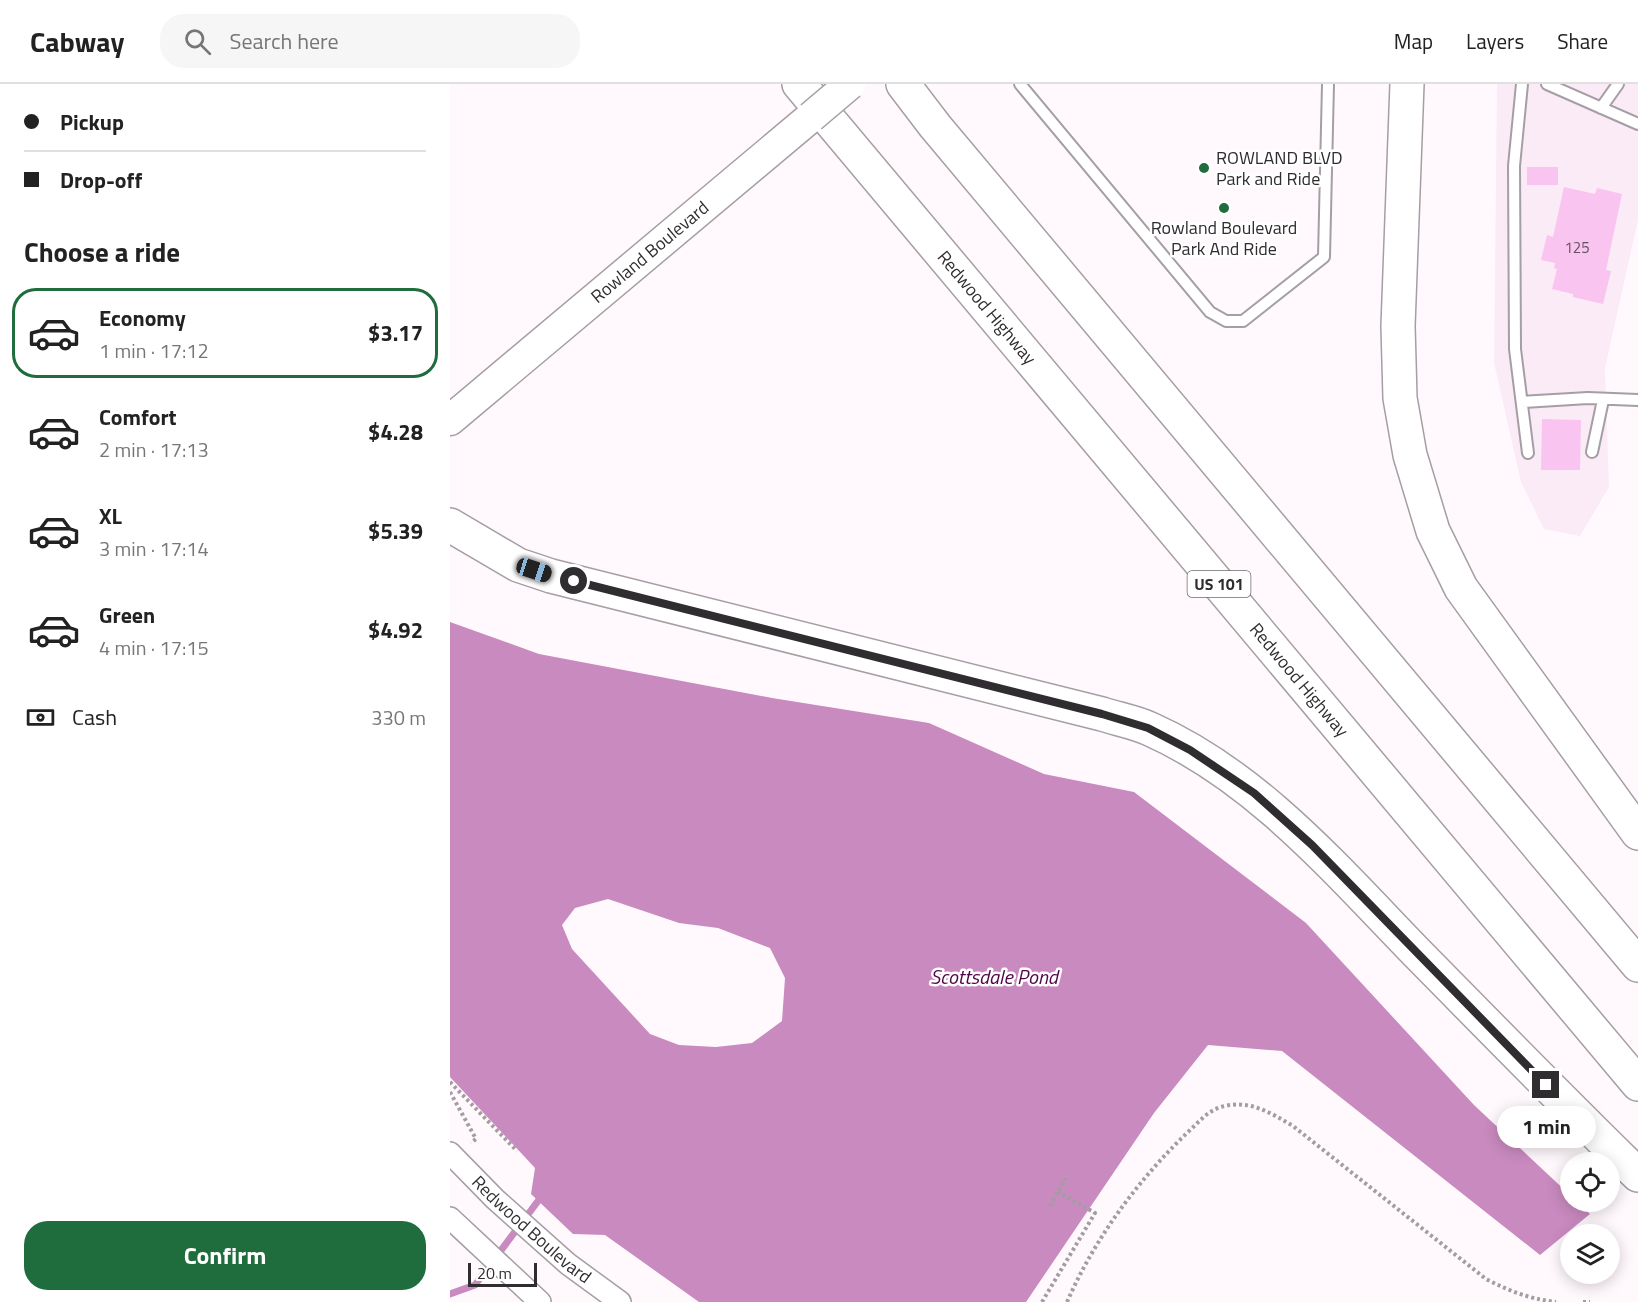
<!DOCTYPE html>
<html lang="en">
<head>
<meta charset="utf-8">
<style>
  :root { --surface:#fff; --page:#f6f6f6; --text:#222; --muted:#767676; --line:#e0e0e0; --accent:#1f6c3c }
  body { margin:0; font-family:"Titillium Web",sans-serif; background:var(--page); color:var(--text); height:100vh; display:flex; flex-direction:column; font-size:22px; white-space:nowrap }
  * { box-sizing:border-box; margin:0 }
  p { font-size:20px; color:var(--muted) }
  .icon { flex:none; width:33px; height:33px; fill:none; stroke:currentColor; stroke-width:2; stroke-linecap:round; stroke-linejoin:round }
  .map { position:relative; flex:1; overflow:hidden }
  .sheet { display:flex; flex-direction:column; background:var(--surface); width:450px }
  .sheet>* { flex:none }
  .top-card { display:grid; align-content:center; height:132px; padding:0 24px; background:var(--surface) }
  .fabs { position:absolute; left:1110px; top:1068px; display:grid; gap:12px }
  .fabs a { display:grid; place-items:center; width:60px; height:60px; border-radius:50%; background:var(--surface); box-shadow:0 3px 15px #0003; font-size:30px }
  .scale { position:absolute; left:18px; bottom:15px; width:69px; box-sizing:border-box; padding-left:6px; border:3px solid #302d30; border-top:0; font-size:16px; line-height:21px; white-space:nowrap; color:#302d30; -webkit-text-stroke:4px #fff; paint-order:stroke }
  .end { position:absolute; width:27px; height:27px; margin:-14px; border:8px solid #302d30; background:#fff; box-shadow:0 0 0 3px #fff }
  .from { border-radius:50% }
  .bubble { position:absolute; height:42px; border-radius:21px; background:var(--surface); box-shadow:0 3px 15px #0003; font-size:20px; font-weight:700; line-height:42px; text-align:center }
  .car { position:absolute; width:18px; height:36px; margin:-18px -9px; border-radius:8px; box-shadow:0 0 4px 2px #0007; background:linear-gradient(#222 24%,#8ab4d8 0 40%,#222 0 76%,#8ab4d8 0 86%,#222 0) }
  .top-card b { display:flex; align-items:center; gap:21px; height:57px; font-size:22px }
  .top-card b+b { border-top:2px solid var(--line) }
  .top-card i { width:15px; height:15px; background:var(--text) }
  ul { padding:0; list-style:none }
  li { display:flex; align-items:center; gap:18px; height:90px; margin:0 12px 9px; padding:0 12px; border:3px solid transparent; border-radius:24px }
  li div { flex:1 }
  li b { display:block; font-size:22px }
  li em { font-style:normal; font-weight:700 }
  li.active { border-color:var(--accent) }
  li>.icon { width:54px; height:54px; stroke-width:1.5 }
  h2 { padding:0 24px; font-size:27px; line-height:72px }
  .pay { display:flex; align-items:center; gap:15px; height:66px; padding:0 24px; font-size:22px }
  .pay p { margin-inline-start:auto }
  .cta { display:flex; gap:12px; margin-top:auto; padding:12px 24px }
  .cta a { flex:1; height:69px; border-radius:24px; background:var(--accent); color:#fff; font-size:24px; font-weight:700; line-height:69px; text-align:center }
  header { display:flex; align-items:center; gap:36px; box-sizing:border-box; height:84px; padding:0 30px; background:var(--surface); border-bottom:2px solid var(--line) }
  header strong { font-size:28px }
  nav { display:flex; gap:33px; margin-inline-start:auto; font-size:21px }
  .search { width:420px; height:54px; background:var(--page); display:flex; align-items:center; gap:15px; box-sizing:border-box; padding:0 21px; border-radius:24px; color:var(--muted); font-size:22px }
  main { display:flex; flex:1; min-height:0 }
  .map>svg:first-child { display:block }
  .built { fill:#faebf7 }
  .water { fill:#c98abf; fill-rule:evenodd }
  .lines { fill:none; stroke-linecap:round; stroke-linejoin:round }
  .stream { stroke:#c98abf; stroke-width:7 }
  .building { fill:#f9c4f0 }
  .service-casing { stroke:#a59ea4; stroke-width:14 }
  .minor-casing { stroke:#a59ea4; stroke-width:24 }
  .secondary-casing { stroke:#a59ea4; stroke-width:33 }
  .motorway-casing { stroke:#a59ea4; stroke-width:36 }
  .path { stroke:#a29da1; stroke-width:4; stroke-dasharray:3 3; stroke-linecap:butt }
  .service { stroke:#fff; stroke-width:10 }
  .minor { stroke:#fff; stroke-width:21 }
  .secondary { stroke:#fff; stroke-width:30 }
  .motorway { stroke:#fff; stroke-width:33 }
  .secondary-bridge-casing { stroke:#a59ea4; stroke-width:33; stroke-linecap:butt }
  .secondary-bridge { stroke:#fff; stroke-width:30 }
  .route { stroke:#302d30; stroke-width:8 }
  .poi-dot { fill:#1f6c3c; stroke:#fff; stroke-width:2 }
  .labels { text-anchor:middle; stroke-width:5; stroke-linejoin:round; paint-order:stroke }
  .number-label { font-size:15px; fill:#625360 }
  .shield { fill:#fff; stroke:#6e6c6e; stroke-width:1.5 }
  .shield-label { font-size:16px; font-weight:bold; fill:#302d30 }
  .poi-label { font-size:18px; fill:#302d30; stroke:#fff; text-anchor:start }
  .street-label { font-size:18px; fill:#302d30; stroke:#fff }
  .water-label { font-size:20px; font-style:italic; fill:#52034c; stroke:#fff }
</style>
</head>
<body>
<header>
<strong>Cabway</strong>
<div class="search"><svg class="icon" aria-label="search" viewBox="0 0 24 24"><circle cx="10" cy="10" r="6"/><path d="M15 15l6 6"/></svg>Search here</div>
<nav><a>Map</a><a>Layers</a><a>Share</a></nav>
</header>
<main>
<section class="sheet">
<div class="top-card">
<b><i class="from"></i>Pickup</b>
<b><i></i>Drop-off</b>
</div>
<h2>Choose a ride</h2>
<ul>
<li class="active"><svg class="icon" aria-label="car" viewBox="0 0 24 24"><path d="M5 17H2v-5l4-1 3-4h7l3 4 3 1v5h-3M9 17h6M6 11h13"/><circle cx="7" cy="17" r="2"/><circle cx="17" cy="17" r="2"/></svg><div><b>Economy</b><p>1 min · 17:12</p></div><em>$3.17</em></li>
<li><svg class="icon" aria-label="car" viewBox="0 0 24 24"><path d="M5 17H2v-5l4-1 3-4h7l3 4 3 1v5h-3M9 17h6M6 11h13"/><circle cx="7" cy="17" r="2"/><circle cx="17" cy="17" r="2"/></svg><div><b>Comfort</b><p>2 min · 17:13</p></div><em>$4.28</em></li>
<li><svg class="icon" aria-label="car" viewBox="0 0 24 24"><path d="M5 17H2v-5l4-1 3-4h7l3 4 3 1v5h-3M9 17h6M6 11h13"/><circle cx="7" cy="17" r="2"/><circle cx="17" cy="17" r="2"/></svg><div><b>XL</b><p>3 min · 17:14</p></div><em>$5.39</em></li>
<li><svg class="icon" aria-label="car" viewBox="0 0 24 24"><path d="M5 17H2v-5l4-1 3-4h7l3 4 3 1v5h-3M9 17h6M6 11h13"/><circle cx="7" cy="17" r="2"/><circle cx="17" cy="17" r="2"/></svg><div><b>Green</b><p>4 min · 17:15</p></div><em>$4.92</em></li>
</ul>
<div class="pay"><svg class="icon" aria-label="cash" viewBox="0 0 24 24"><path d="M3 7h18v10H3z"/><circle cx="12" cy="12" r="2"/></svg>Cash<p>330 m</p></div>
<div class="cta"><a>Confirm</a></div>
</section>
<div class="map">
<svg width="1188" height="1218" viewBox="0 0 1188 1218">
  <rect width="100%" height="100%" fill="#fff9fe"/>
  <path class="built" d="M1047 0H1188V136L1155 284 1159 403 1130 452 1094 445 1071 398 1044 279Z"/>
  <path class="water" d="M0 538 89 570 322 614 479 639 594 690 684 708 856 839 1024 1021 1120 1111V1118H1128L1140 1130 1090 1171 832 967 758 961 704 1029 576 1218H249L155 1151 123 1150 81 1110 85 1084 0 993ZM158 815 229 839 268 844 320 864 335 894 332 937 302 959 266 963 229 961 200 950 122 865 112 841 125 824Z"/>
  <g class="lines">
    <path class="stream" d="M0 1210 25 1201 88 1117"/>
  </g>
  <path class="building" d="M1077 83H1108V101H1077Z
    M1114 103 1145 110 1147 104 1172 110 1156 186 1161 187 1153 220 1123 213V210L1102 205 1107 185 1104 184 1105 179 1091 176 1097 151 1103 153Z
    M1092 335 1131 336 1130 386H1091Z"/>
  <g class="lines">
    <g class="service-casing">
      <path id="service" d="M570 0 760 228 776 237H793L874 173 878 0
        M1072 0 1064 82 1065 265 1078 369
        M1097 0 1188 40
        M1151 24 1168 0
        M1072 318 1138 314 1188 316
        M1142 368 1153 316"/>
    </g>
    <g class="minor-casing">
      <g id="minor">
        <path id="s1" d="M0 1069 45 1115 118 1180 170 1218"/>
        <path d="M0 1134 90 1218"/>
      </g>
    </g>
    <g class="secondary-casing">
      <g id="secondary">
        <path id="s2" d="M0 336 361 33"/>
      </g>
    </g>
    <g class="motorway-casing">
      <g id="motorway">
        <path id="s3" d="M349 0 1188 1000"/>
        <path d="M453 0 485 42 1188 881"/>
        <path d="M957 0 948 242 950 314 960 371 983 447 1011 504 1188 749"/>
        <path d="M0 441 68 481 101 492 652 630C667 635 685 638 700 645 808 693 888 788 970 872 1042 945 1114 1019 1188 1091"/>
      </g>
    </g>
    <path class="path" d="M0 998 67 1067
      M0 1008 26 1055 21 1059
      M600 1122 616 1094
      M592 1218 645 1129 608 1108
      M617 1218C645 1154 688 1096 738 1048 750 1037 759 1025 775 1022 801 1016 821 1029 843 1042L1036 1195C1059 1207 1080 1215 1106 1218
      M1133 1218H1140"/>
    <use href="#service" class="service"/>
    <use href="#minor" class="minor"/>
    <use href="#secondary" class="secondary"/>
    <use href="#motorway" class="motorway"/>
    <g class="secondary-bridge-casing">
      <path id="secondary-bridge" d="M361 33 400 0"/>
    </g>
    <use href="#secondary-bridge" class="secondary-bridge"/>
  </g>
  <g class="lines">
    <path class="route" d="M124 497 652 630 698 644 740 666 804 709 862 761 1096 1001"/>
  </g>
  <g class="poi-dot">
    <circle cx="754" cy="84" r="6"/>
    <circle cx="774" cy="124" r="6"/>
  </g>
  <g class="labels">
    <g class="number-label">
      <text x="1127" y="169">125</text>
    </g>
    <rect class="shield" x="737.5" y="487" width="63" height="26" rx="4.5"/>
    <g class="shield-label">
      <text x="769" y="506">US 101</text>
    </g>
    <g class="poi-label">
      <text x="766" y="80">ROWLAND BLVD<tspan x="766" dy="21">Park and Ride</tspan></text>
      <text x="774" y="150" text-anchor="middle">Rowland Boulevard<tspan x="774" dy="21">Park And Ride</tspan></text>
    </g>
    <g class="street-label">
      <text dy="6" stroke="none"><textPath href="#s2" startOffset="261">Rowland Boulevard</textPath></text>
      <text dy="6" stroke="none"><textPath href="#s3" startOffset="292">Redwood Highway</textPath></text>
      <text dy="6" stroke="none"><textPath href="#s3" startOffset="778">Redwood Highway</textPath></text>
      <text dy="6" stroke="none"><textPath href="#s1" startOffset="112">Redwood Boulevard</textPath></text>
    </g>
    <g class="water-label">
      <text x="544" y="900">Scottsdale Pond</text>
    </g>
  </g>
</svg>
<div class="fabs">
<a><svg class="icon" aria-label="locate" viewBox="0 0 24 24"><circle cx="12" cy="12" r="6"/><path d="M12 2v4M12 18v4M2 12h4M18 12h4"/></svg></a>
<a><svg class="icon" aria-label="layers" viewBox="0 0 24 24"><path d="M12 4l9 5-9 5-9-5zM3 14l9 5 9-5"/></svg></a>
</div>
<div class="scale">20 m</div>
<i class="end from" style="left:124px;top:497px"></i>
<i class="end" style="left:1096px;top:1001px"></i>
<div class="bubble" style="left:1047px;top:1022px;width:99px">1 min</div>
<i class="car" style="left:84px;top:486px;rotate:108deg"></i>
</div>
</main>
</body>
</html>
